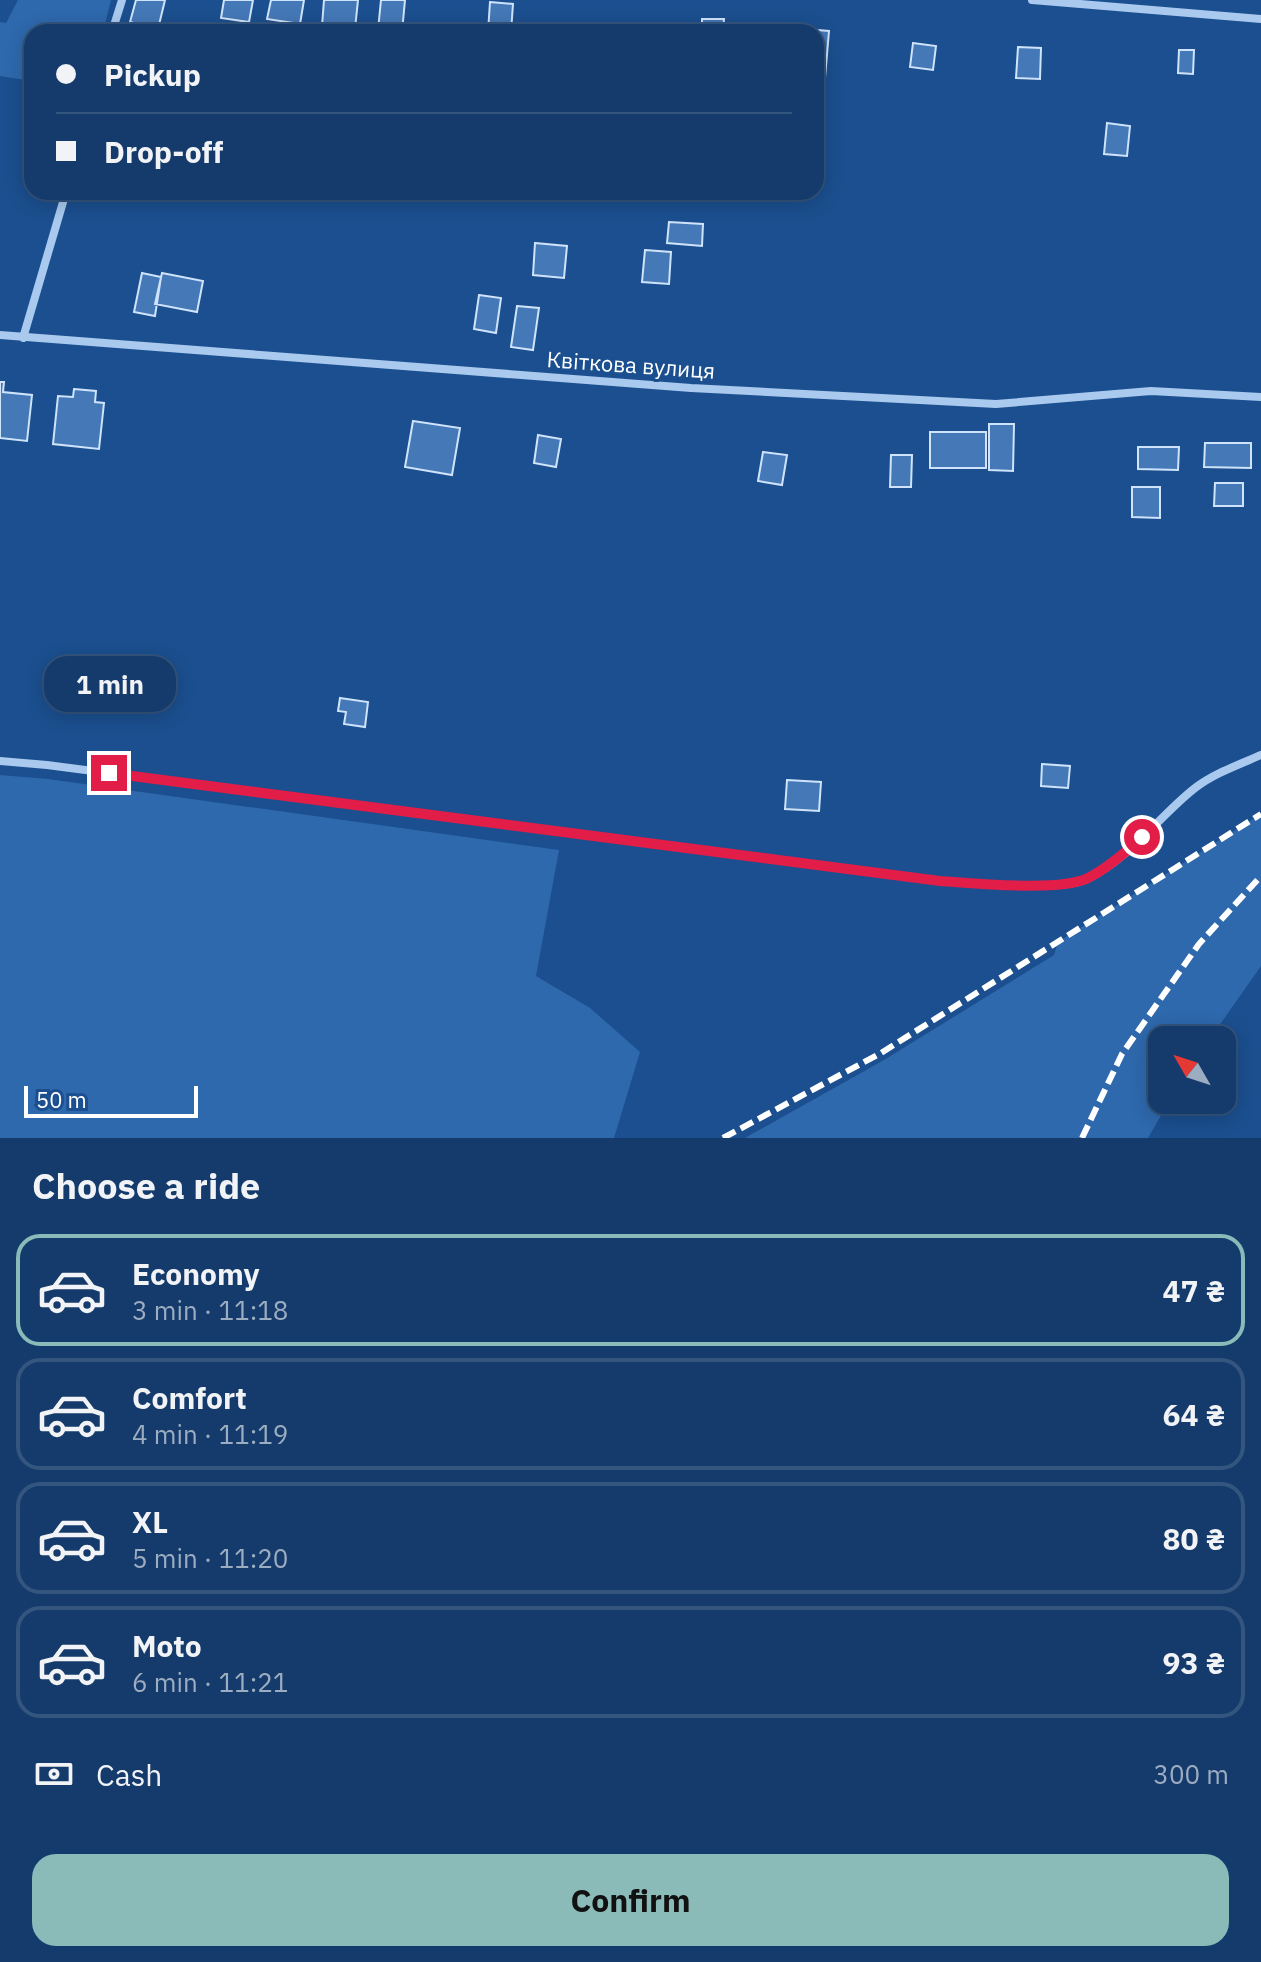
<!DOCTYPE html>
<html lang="en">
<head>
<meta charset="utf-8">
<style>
  :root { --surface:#143b6b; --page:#214673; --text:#f1f3f6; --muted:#9dadc1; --line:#33557e; --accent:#8bbbb9 }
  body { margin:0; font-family:"IBM Plex Sans",sans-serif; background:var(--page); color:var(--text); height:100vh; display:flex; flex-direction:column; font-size:30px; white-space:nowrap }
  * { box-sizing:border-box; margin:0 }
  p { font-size:26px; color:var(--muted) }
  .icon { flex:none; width:44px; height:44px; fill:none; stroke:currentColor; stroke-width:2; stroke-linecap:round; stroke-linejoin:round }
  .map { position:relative; height:1138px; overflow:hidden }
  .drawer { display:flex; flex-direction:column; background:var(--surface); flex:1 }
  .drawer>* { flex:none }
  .banner { position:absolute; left:24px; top:24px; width:800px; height:176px; border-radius:24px; box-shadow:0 4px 20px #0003,0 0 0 2px var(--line); display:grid; align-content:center; height:176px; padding:0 32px; background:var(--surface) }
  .needle { width:52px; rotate:309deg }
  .tools { position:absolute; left:1148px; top:1026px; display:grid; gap:16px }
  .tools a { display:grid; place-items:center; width:88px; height:88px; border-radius:16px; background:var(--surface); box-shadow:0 4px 20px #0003,0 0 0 2px var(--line); font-size:40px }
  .scale { position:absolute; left:24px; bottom:20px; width:174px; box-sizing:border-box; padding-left:8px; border:4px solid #fff; border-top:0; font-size:22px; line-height:28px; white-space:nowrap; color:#fff; -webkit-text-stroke:6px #1b4f8f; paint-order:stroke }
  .end { position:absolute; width:36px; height:36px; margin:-18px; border:10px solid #e11d48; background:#fff; box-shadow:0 0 0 4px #fff }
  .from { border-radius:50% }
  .bubble { position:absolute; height:56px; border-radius:24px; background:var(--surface); box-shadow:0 4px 20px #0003,0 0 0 2px var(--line); font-size:26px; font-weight:800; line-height:56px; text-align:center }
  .banner b { display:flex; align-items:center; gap:28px; height:76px; font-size:30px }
  .banner b+b { border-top:2px solid var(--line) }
  .banner i { width:20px; height:20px; background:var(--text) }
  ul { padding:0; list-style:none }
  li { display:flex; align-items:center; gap:24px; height:112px; margin:0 16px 12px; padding:0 16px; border:4px solid var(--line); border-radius:24px }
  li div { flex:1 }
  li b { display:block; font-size:30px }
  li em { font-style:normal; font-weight:800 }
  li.active { border-color:var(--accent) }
  li>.icon { width:72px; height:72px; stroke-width:1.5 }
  h2 { padding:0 32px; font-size:36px; line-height:96px }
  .pay { display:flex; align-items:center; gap:20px; height:88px; padding:0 32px; font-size:30px }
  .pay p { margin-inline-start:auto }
  .button { display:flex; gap:16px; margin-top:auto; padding:16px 32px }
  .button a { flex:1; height:92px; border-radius:24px; background:var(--accent); color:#111; font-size:32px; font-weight:800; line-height:92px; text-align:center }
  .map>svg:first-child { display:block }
  .green { fill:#2e69ad }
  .building { fill:#4478b7; stroke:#cfe3fa; stroke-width:2 }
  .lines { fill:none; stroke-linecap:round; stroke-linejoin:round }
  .street { stroke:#a9c9ee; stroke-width:8 }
  .rail { stroke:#fff; stroke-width:6; stroke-dasharray:14 6; stroke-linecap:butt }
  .route { stroke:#e11d48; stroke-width:10 }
  .labels { text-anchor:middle; stroke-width:6; stroke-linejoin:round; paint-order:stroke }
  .street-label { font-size:22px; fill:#fff; stroke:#1b4f8f }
</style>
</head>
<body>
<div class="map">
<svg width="1261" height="1138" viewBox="0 0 1261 1138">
  <rect width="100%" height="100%" fill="#1b4f8f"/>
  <path class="green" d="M18 0H111L103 32H32V81L0 76V22L6 23Z
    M0 775 48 779 559 850 536 976 590 1008 640 1052 614 1138H0Z
    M1261 814V966L1209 1040H1162V1100H1170L1148 1138H745L884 1060 1054 955 1058 942Z"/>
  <path class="building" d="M136 0H165L158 29 130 22Z
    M224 0H253L249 22 221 18Z
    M271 0H304L300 24 267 19Z
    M324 0H358L355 29 322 26Z
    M381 0H405L402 32 378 30Z
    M490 2 513 4 511 32H488Z
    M702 19H724L723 32H702Z
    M805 29 829 31 825 78 816 77V32H805Z
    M913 43 936 46 933 70 910 67Z
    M1018 47 1041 48 1040 79 1016 78Z
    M1179 50H1194L1193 74 1178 73Z
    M1107 123 1130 126 1127 156 1104 154Z
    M669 222 703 224 702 246 667 243Z
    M535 243 567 246 564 278 533 275Z
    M645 250 671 252 669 284 642 282Z
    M142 273 161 277 155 316 134 312Z
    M162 273 203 281 197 312 155 304Z
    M479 295 501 298 496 333 474 329Z
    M517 306 539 308 533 350 511 347Z
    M0 382H4L3 392 32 395 27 441 0 438Z
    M74 389 96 391 95 402 104 403 99 449 53 444 58 396 73 397Z
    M413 421 460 428 452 475 405 467Z
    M989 424H1014L1013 471 989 470Z
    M930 432H986V468H930Z
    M538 435 561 439 556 467 534 463Z
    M1205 443H1251V468L1204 467Z
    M1138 447H1179L1178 470 1138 469Z
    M763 452 787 455 782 485 758 481Z
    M891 455H912L911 487H890Z
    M1215 483H1243V506H1214Z
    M1132 487H1160V518L1132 517Z
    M340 698 368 702 365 727 344 724 346 712 338 711Z
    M1042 764 1070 766 1068 788 1041 786Z
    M787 780 821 782 819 811 785 809Z"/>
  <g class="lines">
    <path class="street" d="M1032 0 1261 19
      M112 32 122 0
      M0 335 691 388 996 404 1151 391 1261 397
      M23 338 66 192
      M0 761 47 765 940 881C974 883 1059 892 1087 879 1130 859 1159 816 1195 788 1215 773 1238 765 1261 755"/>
    <path class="rail" d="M723 1138 881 1053 1261 814
      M1082 1138 1122 1054 1199 944 1261 876"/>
  </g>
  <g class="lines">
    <path class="route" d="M109 773 940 881C973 883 1061 892 1088 878 1108 868 1126 852 1142 837"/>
  </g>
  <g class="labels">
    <g class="street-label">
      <text transform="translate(631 365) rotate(4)" y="8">Квіткова вулиця</text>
    </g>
  </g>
</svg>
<div class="tools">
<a><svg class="needle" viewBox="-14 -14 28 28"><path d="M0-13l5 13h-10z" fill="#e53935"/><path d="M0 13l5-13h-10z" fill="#9dadc1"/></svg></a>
</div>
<div class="scale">50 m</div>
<i class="end from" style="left:1142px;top:837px"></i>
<i class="end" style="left:109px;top:773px"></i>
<div class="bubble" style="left:44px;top:656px;width:132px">1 min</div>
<div class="banner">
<b><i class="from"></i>Pickup</b>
<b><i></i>Drop-off</b>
</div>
</div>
<section class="drawer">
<h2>Choose a ride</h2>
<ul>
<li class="active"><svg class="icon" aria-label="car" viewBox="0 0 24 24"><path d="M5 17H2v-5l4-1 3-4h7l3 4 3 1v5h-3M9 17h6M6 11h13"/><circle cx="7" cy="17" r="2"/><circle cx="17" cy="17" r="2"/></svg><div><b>Economy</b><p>3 min · 11:18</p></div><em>47 ₴</em></li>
<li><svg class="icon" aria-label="car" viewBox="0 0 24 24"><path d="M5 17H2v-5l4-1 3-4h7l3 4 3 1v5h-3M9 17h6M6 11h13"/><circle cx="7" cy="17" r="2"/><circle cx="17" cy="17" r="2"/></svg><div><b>Comfort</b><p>4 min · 11:19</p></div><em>64 ₴</em></li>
<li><svg class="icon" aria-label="car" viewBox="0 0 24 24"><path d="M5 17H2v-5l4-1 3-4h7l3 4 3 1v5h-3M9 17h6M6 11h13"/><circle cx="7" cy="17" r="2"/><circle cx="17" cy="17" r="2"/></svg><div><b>XL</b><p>5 min · 11:20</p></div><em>80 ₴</em></li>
<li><svg class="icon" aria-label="car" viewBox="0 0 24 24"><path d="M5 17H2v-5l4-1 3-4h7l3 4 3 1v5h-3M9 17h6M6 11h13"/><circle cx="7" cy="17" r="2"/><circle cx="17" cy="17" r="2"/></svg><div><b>Moto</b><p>6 min · 11:21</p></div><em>93 ₴</em></li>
</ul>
<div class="pay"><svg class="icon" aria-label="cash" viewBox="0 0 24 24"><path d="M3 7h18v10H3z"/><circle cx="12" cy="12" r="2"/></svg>Cash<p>300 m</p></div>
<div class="button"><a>Confirm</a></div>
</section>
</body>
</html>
